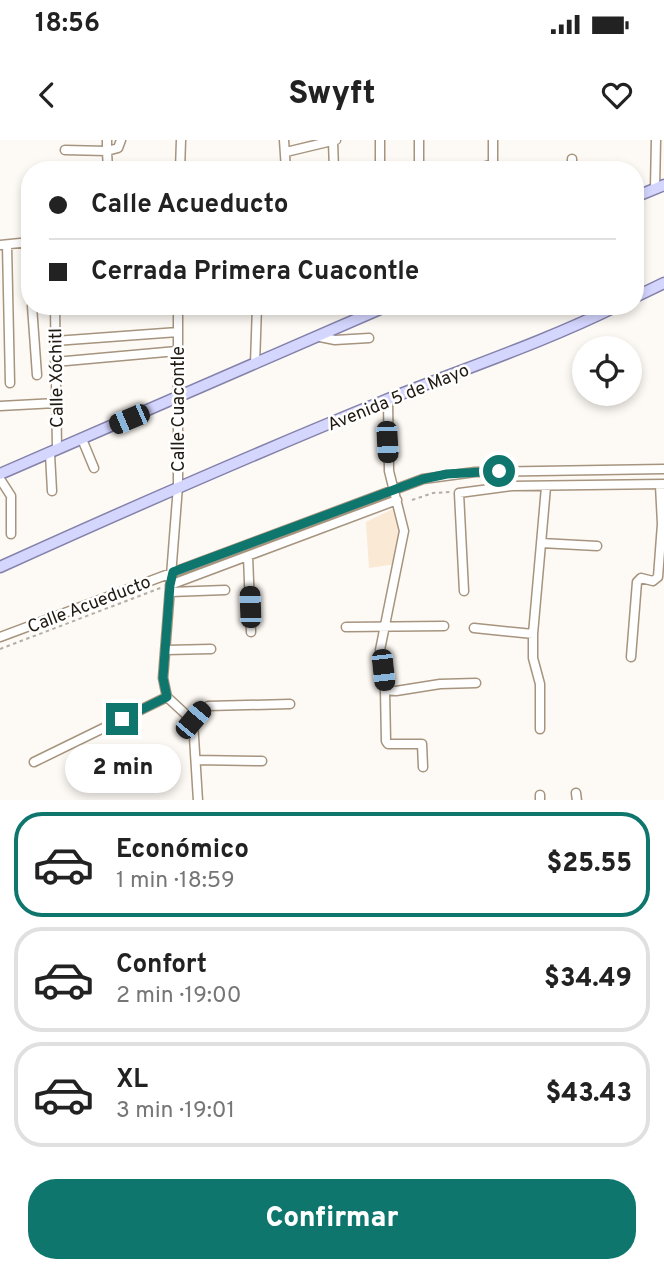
<!DOCTYPE html>
<html lang="es">
<head>
<meta charset="utf-8">
<style>
  :root { --surface:#fff; --page:#f2f2f2; --text:#222; --muted:#767676; --line:#e0e0e0; --accent:#0f766e }
  body { margin:0; font-family:Overpass,sans-serif; background:var(--page); color:var(--text); height:100vh; display:flex; flex-direction:column; font-size:26px; white-space:nowrap }
  * { box-sizing:border-box; margin:0 }
  p { font-size:23px; color:var(--muted) }
  .icon { flex:none; width:38px; height:38px; fill:none; stroke:currentColor; stroke-width:2; stroke-linecap:round; stroke-linejoin:round }
  .map { position:relative; height:660px; overflow:hidden }
  .side { display:flex; flex-direction:column; background:var(--surface); flex:1 }
  .side>* { flex:none }
  .guide { position:absolute; left:21px; top:21px; width:623px; height:154px; border-radius:28px; box-shadow:0 4px 10px #0003; display:grid; align-content:center; height:154px; padding:0 28px; background:var(--surface) }
  .tools { position:absolute; left:572px; top:196px; display:grid; gap:14px }
  .tools a { display:grid; place-items:center; width:70px; height:70px; border-radius:50%; background:var(--surface); box-shadow:0 4px 10px #0003; font-size:35px }
  .end { position:absolute; width:32px; height:32px; margin:-16px; border:9px solid #0f766e; background:#fff; box-shadow:0 0 0 4px #fff }
  .from { border-radius:50% }
  .bubble { position:absolute; height:49px; border-radius:24px; background:var(--surface); box-shadow:0 4px 10px #0003; font-size:23px; font-weight:800; line-height:49px; text-align:center }
  .car { position:absolute; width:21px; height:42px; margin:-21px -10px; border-radius:9px; box-shadow:0 0 5px 2px #0007; background:linear-gradient(#222 24%,#8ab4d8 0 40%,#222 0 76%,#8ab4d8 0 86%,#222 0) }
  .guide b { display:flex; align-items:center; gap:24px; height:66px; font-size:26px }
  .guide b+b { border-top:2px solid var(--line) }
  .guide i { width:18px; height:18px; background:var(--text) }
  ul { padding:12px 0 0; list-style:none }
  li { display:flex; align-items:center; gap:21px; height:105px; margin:0 14px 10px; padding:0 14px; border:4px solid var(--line); border-radius:28px }
  li div { flex:1 }
  li b { display:block; font-size:26px }
  li em { font-style:normal; font-weight:800 }
  li.current { border-color:var(--accent) }
  li>.icon { width:63px; height:63px; stroke-width:1.5 }
  .primary-button { display:flex; gap:14px; margin-top:auto; padding:14px 28px }
  .primary-button a { flex:1; height:80px; border-radius:28px; background:var(--accent); color:#fff; font-size:28px; font-weight:800; line-height:80px; text-align:center }
  .status { display:flex; justify-content:space-between; align-items:center; height:49px; padding:0 35px; background:var(--surface); direction:ltr }
  .status svg { height:19px; fill:currentColor }
  header { display:flex; justify-content:space-between; align-items:center; height:91px; padding:0 28px; background:var(--surface); font-size:32px; font-weight:800 }
  .map>svg:first-child { display:block }
  .green { fill:#f9e9d5 }
  .lines { fill:none; stroke-linecap:round; stroke-linejoin:round }
  .minor-casing { stroke:#a6947e; stroke-width:11 }
  .major-casing { stroke:#8482ab; stroke-width:13 }
  .path { stroke:#b3aea8; stroke-width:2; stroke-dasharray:3.5 3.5; stroke-linecap:butt }
  .minor { stroke:#fff; stroke-width:8 }
  .major { stroke:#d5d6fe; stroke-width:10 }
  .route { stroke:#0f766e; stroke-width:9 }
  .labels { text-anchor:middle; stroke-width:5; stroke-linejoin:round; paint-order:stroke }
  .street-label { font-size:18px; fill:#211a12; stroke:#fff }
</style>
</head>
<body>
<div class="status"><b>18:56</b><svg viewBox="0 0 49 12"><path d="M0 12V9h3v3zM5 12V6h3v6zM10 12V3h3v9zM15 12V0h3v12zM26 1h20v11H26zM47 4h2v5h-2z"/></svg></div>
<header><svg class="icon" aria-label="back" viewBox="0 0 24 24"><path d="M15 5l-7 7 7 7"/></svg>Swyft<svg class="icon" aria-label="heart" viewBox="0 0 24 24"><path d="M12 20l-8-8c-3-5 5-10 8-4 3-6 11-1 8 4z"/></svg></header>
<div class="map">
<svg width="664" height="661" viewBox="0 0 664 661">
  <rect width="100%" height="100%" fill="#fdf9f4"/>
  <path class="green" d="M395 368 400 391 395 424 369 428 366 382Z"/>
  <g class="lines">
    <g class="minor-casing">
      <path id="minor" d="M107 0V11L118 8 121 0
        M284 0 286 30
        M419 0V30
        M333 1 334 30
        M65 10 107 11 108 30
        M286 12 336 0
        M180 30 181 0
        M380 30V0
        M472 30 493 24V0
        M572 30V19
        M655 48 656 0
        M27 103 30 132
        M0 105 30 102
        M7 105 10 243
        M32 166 37 235
        M55 166 57 310
        M178 166V346L163 538 167 557 193 581 198 661
        M320 197 335 200 369 198
        M55 201 178 192
        M55 222 177 211
        M255 224 257 166
        M388 259 389 331 404 391 380 510 385 550 386 601 388 604H422L423 627
        M0 266 56 263
        M82 299 94 328
        M50 314 52 351
        M0 339 11 356V394
        M541 403 597 406
        M248 416 251 492
        M170 445 397 360
        M464 451 459 353 512 346 664 344
        M170 452 225 450
        M346 487 444 486
        M474 488 533 494
        M0 497 423 339 475 332 664 329
        M166 510 211 509
        M631 517 637 442 641 438 653 441 658 437 662 384 660 345
        M385 550 396 551 440 544 476 543
        M193 581 208 566 290 564
        M540 589V544L533 518V494L546 347
        M196 620 262 621
        M34 622 167 557
        M576 653 577 661
        M540 655V661"/>
    </g>
    <g class="major-casing">
      <path id="major" d="M635 57 664 45
        M635 157 664 143
        M0 334 387 166
        M0 427C128 369 256 313 386 260 463 229 542 203 617 166"/>
    </g>
    <path class="path" d="M412 360 433 353 451 352
      M0 509 163 447"/>
    <use href="#minor" class="minor"/>
    <use href="#major" class="major"/>
  </g>
  <g class="lines">
    <path class="route" d="M122 579 167 557 163 538 170 445 173 432 423 339 447 334 499 331"/>
  </g>
  <g class="labels">
    <g class="street-label">
      <text transform="translate(56 238) rotate(-91)" y="6">Calle Xóchitl</text>
      <text transform="translate(398 257) rotate(-22)" y="6">Avenida 5 de Mayo</text>
      <text transform="translate(178 269) rotate(-90)" y="6">Calle Cuacontle</text>
      <text transform="translate(89 464) rotate(-21)" y="6">Calle Acueducto</text>
    </g>
  </g>
</svg>
<div class="tools">
<a><svg class="icon" aria-label="locate" viewBox="0 0 24 24"><circle cx="12" cy="12" r="6"/><path d="M12 2v4M12 18v4M2 12h4M18 12h4"/></svg></a>
</div>
<i class="end from" style="left:499px;top:331px"></i>
<i class="end" style="left:122px;top:579px"></i>
<div class="bubble" style="left:65px;top:604px;width:116px">2 min</div>
<i class="car" style="left:129px;top:279px;rotate:247deg"></i>
<i class="car" style="left:387px;top:302px;rotate:177deg"></i>
<i class="car" style="left:250px;top:467px;rotate:358deg"></i>
<i class="car" style="left:383px;top:530px;rotate:174deg"></i>
<i class="car" style="left:193px;top:580px;rotate:40deg"></i>
<div class="guide">
<b><i class="from"></i>Calle Acueducto</b>
<b><i></i>Cerrada Primera Cuacontle</b>
</div>
</div>
<section class="side">
<ul>
<li class="current"><svg class="icon" aria-label="car" viewBox="0 0 24 24"><path d="M5 17H2v-5l4-1 3-4h7l3 4 3 1v5h-3M9 17h6M6 11h13"/><circle cx="7" cy="17" r="2"/><circle cx="17" cy="17" r="2"/></svg><div><b>Económico</b><p>1 min · 18:59</p></div><em>$25.55</em></li>
<li><svg class="icon" aria-label="car" viewBox="0 0 24 24"><path d="M5 17H2v-5l4-1 3-4h7l3 4 3 1v5h-3M9 17h6M6 11h13"/><circle cx="7" cy="17" r="2"/><circle cx="17" cy="17" r="2"/></svg><div><b>Confort</b><p>2 min · 19:00</p></div><em>$34.49</em></li>
<li><svg class="icon" aria-label="car" viewBox="0 0 24 24"><path d="M5 17H2v-5l4-1 3-4h7l3 4 3 1v5h-3M9 17h6M6 11h13"/><circle cx="7" cy="17" r="2"/><circle cx="17" cy="17" r="2"/></svg><div><b>XL</b><p>3 min · 19:01</p></div><em>$43.43</em></li>
</ul>
<div class="primary-button"><a>Confirmar</a></div>
</section>
</body>
</html>
